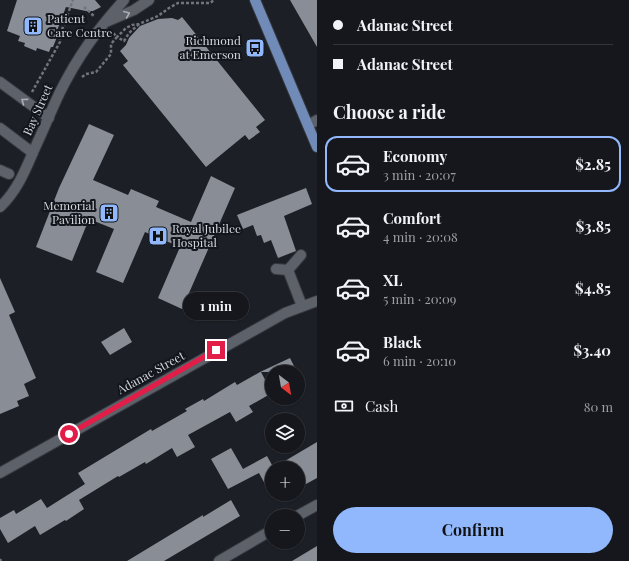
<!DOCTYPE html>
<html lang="en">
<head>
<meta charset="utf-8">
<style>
  :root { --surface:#15171c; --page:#222429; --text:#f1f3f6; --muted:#9d9fa3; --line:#34363b; --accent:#91b8fd }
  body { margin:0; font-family:"Playfair Display",serif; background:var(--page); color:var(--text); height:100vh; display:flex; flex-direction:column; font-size:15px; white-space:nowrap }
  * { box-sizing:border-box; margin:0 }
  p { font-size:13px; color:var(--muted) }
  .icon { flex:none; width:22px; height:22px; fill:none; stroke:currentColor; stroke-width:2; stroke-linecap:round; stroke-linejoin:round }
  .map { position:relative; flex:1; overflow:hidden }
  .sheet { display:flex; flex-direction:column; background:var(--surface); width:312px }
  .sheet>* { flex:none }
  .guide { display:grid; align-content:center; height:88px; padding:0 16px; background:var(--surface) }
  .needle { width:26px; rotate:149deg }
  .controls { position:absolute; left:265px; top:365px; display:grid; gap:8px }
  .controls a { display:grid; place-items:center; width:40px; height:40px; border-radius:50%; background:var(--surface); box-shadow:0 1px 3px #0004,0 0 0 1px var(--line); font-size:20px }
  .end { position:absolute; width:18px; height:18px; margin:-9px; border:5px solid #e11d48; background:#fff; box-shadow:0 0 0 2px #fff }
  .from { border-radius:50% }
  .bubble { position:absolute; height:28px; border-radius:14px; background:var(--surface); box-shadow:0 1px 3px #0004,0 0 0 1px var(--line); font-size:13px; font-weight:700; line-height:28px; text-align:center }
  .guide b { display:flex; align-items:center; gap:14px; height:38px; font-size:15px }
  .guide b+b { border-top:1px solid var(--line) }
  .guide i { width:10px; height:10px; background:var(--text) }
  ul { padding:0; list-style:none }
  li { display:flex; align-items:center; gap:12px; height:56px; margin:0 8px 6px; padding:0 8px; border:2px solid transparent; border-radius:12px }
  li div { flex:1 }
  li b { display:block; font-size:15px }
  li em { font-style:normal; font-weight:700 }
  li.selected { border-color:var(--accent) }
  li>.icon { width:36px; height:36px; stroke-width:1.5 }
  h2 { padding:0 16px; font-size:18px; line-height:48px }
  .pay { display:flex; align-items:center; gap:10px; height:44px; padding:0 16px; font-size:15px }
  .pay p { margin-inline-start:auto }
  .button { display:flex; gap:8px; margin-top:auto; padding:8px 16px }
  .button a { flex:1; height:46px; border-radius:24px; background:var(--accent); color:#111; font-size:16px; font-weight:700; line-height:46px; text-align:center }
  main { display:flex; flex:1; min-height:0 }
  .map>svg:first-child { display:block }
  .building { fill:#898e96 }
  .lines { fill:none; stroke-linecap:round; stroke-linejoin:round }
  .minor-casing { stroke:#373a40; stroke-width:12 }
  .major-casing { stroke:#373a40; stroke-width:12 }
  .path { stroke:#72747a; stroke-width:2.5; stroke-dasharray:3 2; stroke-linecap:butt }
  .minor { stroke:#5d626a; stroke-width:10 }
  .major { stroke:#718bb9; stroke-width:10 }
  .oneway { stroke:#aaadb3 }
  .route { stroke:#e11d48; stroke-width:5 }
  .labels { text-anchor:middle; stroke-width:4; stroke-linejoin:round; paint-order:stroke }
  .poi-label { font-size:12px; fill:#d3d5da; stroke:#12161c; text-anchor:start }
  .street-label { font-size:12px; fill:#d3d5da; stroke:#12161c }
</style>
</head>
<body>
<main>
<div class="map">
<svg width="317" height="561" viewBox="0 0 317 561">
  <rect width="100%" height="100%" fill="#1c1f26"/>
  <path class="building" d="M17 0H95L101 7 93 11H86L66 7 55 36 57 37 53 47H51L49 52 37 48 36 51 24 46 25 43 18 41 20 36 7 31Z
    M290 0H317V47Z
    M182 17 265 120 256 127 260 132 249 140 245 135 206 167 123 65 128 61 120 51 126 45 129 38 140 26 158 19 172 18 178 20Z
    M89 124 114 135 93 180 128 195 131 189 159 201 156 207 191 222 211 176 235 188 182 309 158 298 180 247 145 232 123 283 96 272 114 229 89 219 72 261 36 247 59 188Z
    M306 188 312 204 284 216 296 251 278 258 271 240 264 243 261 235 257 236 253 225 243 229 237 215Z
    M0 278 15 312 9 315 36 378 24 384 29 396 17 401 19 406 0 414Z
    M124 328 132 342 110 355 101 342Z
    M290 358 297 372H261L272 393 249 406 253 412 236 422 230 412 188 435 195 447 177 457 172 448 146 464 145 462 119 477 118 476 79 500 84 509 66 521 65 520 40 535 35 526 8 543 0 529V518L14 510 16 514 41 499 47 508 85 484 78 473 151 429 152 431 187 411 185 409 203 399 204 401 235 382 237 385 260 372Z
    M317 442V478L306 484 298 470V468H273Z
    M231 448 243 469 267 456 272 465V497L259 473 228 489 211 459Z
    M231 500 240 516 186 548 164 561H127L203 515V517Z
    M317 546V561H292Z"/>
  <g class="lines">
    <g class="minor-casing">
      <path id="minor" d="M106 22 134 10 149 0
        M0 82 49 118
        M308 125 317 120
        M0 128 33 153
        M0 170 9 174
        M0 207C17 191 25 171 34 150 43 131 51 111 60 92 78 56 97 30 124 0
        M276 269 288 270 301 255
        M288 270 302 306
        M0 473 285 313 317 301
        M297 516 317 505
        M219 561 272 530"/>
    </g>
    <g class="major-casing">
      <path id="major" d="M255 0 317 147"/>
    </g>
    <path class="path" d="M84 7 95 17
      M139 24 129 33 124 41 117 37 126 28 132 25 139 24 158 16 169 8 178 3H210L214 0
      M82 77 86 74 96 72 111 54V44L117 37 112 32
      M32 92 60 42V35L73 0
      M0 559 1 561"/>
    <use href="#minor" class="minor"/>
    <use href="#major" class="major"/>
  </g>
  <defs><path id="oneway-chevron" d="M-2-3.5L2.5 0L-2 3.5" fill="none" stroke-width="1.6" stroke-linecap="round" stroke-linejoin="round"/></defs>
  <g class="oneway">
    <use href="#oneway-chevron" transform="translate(127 14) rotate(-23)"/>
    <use href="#oneway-chevron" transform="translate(24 101) rotate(-143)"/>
  </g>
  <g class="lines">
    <path class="route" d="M69 434 216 350"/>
  </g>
  <defs>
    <g id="building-square" transform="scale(1)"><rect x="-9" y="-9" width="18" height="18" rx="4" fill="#91b8fd" stroke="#12161c"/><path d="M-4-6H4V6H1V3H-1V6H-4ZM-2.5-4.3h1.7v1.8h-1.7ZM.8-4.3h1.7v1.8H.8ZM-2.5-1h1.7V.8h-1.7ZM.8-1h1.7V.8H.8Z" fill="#111"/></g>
    <g id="bus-square" transform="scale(1)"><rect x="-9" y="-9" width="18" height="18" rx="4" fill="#91b8fd" stroke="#12161c"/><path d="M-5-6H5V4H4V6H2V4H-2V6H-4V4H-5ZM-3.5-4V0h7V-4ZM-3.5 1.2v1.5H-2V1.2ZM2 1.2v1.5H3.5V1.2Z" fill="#111"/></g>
    <g id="hospital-square" transform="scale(1)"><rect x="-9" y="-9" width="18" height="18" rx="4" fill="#91b8fd" stroke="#12161c"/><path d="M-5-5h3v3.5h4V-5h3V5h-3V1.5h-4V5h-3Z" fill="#111"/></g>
  </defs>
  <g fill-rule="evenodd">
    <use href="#building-square" x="33" y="26"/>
    <use href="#bus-square" x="255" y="48"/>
    <use href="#building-square" x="109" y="213"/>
    <use href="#hospital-square" x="158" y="236"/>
  </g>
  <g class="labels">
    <g class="poi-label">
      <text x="47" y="23">Patient<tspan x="47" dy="14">Care Centre</tspan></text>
      <text x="241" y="45" text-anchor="end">Richmond<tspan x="241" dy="14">at Emerson</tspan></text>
      <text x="95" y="210" text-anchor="end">Memorial<tspan x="95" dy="14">Pavilion</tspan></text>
      <text x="172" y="233">Royal Jubilee<tspan x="172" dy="14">Hospital</tspan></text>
    </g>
    <g class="street-label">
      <text transform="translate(38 110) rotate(-66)" y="4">Bay Street</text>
      <text transform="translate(151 373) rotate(-29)" y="4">Adanac Street</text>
    </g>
  </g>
</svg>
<div class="controls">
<a><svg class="needle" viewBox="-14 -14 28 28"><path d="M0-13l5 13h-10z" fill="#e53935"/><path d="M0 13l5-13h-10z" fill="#9d9fa3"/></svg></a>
<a><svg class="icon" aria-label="layers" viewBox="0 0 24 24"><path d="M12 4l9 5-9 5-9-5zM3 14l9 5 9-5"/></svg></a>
<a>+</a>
<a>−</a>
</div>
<i class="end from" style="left:69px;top:434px"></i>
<i class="end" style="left:216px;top:350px"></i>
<div class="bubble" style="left:183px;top:292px;width:66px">1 min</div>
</div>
<section class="sheet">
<div class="guide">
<b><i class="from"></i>Adanac Street</b>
<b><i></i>Adanac Street</b>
</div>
<h2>Choose a ride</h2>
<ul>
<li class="selected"><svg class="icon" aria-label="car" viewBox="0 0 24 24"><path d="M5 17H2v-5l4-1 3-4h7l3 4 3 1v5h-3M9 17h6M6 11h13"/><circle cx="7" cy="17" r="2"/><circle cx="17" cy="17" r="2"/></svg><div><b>Economy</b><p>3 min · 20:07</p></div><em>$2.85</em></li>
<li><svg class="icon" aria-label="car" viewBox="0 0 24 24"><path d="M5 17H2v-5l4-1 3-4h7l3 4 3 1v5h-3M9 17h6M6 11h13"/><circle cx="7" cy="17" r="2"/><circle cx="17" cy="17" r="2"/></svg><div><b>Comfort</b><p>4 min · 20:08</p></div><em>$3.85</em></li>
<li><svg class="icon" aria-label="car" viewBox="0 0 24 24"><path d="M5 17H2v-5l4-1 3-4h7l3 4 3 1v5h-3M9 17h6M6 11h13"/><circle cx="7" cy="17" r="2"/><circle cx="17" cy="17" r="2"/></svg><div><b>XL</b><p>5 min · 20:09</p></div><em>$4.85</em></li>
<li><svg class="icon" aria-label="car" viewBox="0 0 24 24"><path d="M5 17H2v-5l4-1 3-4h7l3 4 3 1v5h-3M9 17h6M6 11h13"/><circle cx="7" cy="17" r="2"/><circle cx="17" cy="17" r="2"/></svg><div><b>Black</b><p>6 min · 20:10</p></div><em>$3.40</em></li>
</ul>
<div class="pay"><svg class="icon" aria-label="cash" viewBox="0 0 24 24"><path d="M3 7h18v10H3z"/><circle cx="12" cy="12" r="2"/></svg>Cash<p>80 m</p></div>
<div class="button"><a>Confirm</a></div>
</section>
</main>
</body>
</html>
